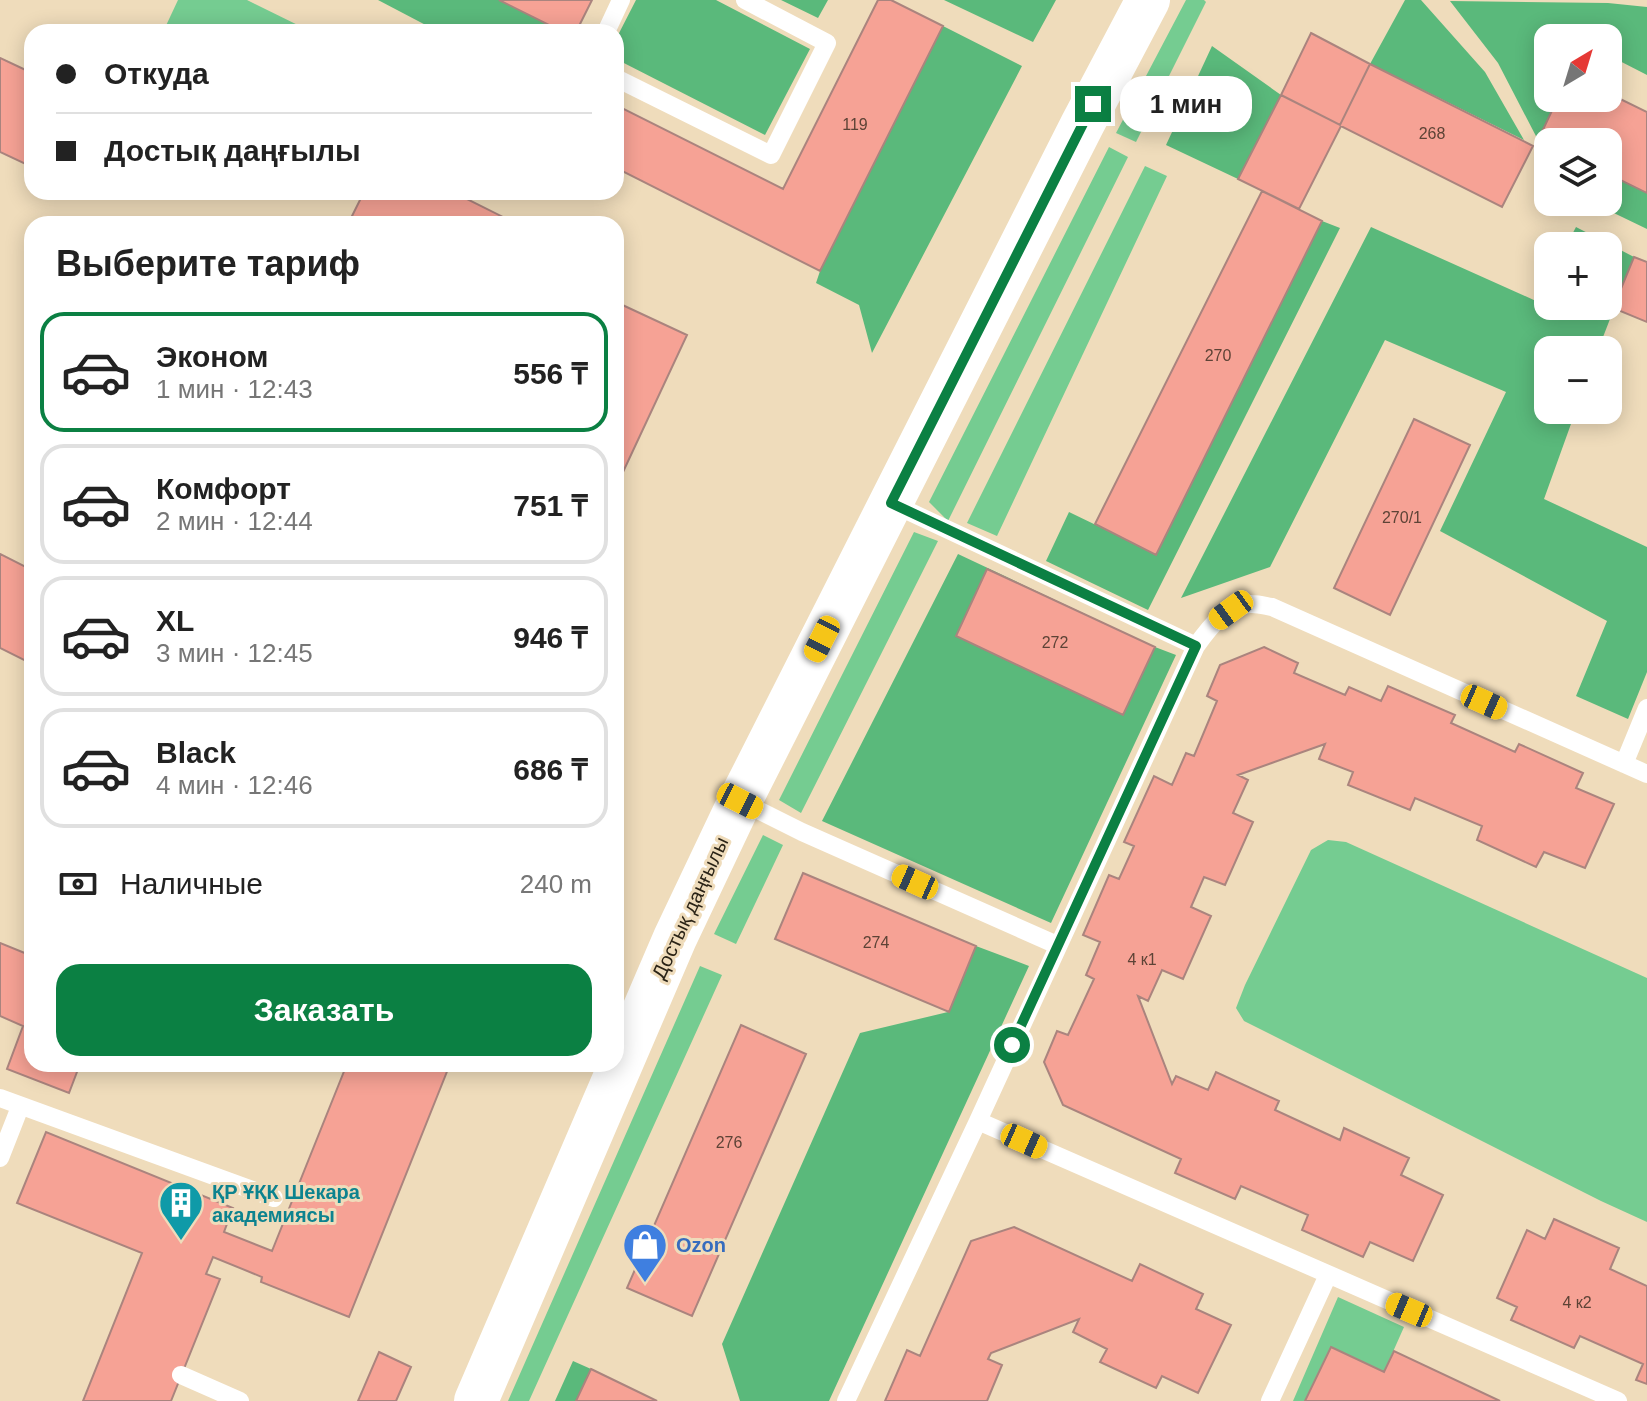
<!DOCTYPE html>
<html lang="ru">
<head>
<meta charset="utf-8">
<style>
  :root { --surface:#fff; --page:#f2f2f2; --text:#222; --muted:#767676; --line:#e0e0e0; --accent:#0b8043 }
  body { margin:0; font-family:Arial,sans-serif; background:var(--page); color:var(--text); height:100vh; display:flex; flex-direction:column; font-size:30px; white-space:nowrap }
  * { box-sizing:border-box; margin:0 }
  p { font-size:26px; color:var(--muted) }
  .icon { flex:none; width:44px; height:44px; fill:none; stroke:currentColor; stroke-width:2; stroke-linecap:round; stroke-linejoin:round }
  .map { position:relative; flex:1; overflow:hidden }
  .panel { position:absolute; left:24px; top:216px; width:600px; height:856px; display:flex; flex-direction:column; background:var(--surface); border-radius:24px; box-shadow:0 4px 20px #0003 }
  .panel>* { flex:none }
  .banner { position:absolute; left:24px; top:24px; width:600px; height:176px; border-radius:24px; box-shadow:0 4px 20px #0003; display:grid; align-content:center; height:176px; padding:0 32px; background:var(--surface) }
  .needle { width:52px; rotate:38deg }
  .tools { position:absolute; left:1534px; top:24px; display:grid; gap:16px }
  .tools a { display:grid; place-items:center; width:88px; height:88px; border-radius:16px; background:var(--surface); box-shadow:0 4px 20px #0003; font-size:40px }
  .end { position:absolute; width:36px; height:36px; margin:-18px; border:10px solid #0b8043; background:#fff; box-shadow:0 0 0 4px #fff }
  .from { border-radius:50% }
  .bubble { position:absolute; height:56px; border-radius:24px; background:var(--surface); box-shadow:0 4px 20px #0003; font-size:26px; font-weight:800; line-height:56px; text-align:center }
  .car { position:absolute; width:24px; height:48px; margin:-24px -12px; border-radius:10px; box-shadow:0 0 6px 2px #0007; background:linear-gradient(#f5c518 24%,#345 0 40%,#f5c518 0 76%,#345 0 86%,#f5c518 0) }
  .banner b { display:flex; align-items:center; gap:28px; height:76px; font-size:30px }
  .banner b+b { border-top:2px solid var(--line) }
  .banner i { width:20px; height:20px; background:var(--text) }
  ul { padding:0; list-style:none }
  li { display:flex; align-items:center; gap:24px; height:120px; margin:0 16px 12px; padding:0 16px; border:4px solid var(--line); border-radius:24px }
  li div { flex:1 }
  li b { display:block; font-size:30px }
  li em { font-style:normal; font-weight:800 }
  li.active { border-color:var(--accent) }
  li>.icon { width:72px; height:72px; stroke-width:1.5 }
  h2 { padding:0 32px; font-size:36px; line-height:96px }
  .pay { display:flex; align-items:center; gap:20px; height:88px; padding:0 32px; font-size:30px }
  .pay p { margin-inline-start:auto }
  .button { display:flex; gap:16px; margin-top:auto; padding:16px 32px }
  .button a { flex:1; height:92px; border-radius:24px; background:var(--accent); color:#fff; font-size:32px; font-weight:800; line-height:92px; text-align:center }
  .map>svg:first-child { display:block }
  .green { fill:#75cc91 }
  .forest { fill:#5ab97b }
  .building { fill:#f6a295; stroke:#aa847e; stroke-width:2 }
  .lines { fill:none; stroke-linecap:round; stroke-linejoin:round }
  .service { stroke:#fff; stroke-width:18 }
  .secondary { stroke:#fff; stroke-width:44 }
  .route { stroke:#0b8043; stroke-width:10 }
  .labels { text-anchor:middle; stroke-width:6; stroke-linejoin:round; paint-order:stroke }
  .number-label { font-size:16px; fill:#5d4336 }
  .street-label { font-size:20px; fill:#2a2316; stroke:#efdcbb }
  .culture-label { font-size:20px; font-weight:bold; fill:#0d838f; stroke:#efdcbb; text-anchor:start }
  .shop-label { font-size:20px; font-weight:bold; fill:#366cbe; stroke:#efdcbb; text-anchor:start }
</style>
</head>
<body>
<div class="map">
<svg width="1647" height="1401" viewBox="0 0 1647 1401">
  <rect width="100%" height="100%" fill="#efdcbb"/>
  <path class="green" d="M178 0H247L312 32H163Z
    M1186 0H1204L1206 2 1136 142 1116 133Z
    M1109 147 1128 157 948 521 929 502Z
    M1145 166 1167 176 997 536 967 523Z
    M914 532 938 541 801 813 779 800Z
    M763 835 783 845 736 944 714 934Z
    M1328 840 1346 842 1647 978V1222L1601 1201 1244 1021 1236 1008 1245 985 1311 850Z
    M700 966 722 975 529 1401H508Z
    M1338 1297 1404 1327 1384 1372 1331 1347 1305 1401H1293Z"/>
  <path class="forest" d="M378 0H499L563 32H439Z
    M636 0H716L810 49 765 135 616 59V39Z
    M781 0H828L818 18Z
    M944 0H1056L1033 42Z
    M1405 0H1421L1485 72 1524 140 1370 64Z
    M1450 1 1608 3 1647 7V75L1608 55V38H1548V98H1558L1538 140 1498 63Z
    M943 26 1022 66 872 353 859 305 816 283 820 271Z
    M1212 46 1281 95 1238 179 1166 145Z
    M1608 174 1647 193V229L1591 202H1608Z
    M1322 221 1340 228 1148 610 1046 561 1069 512 1156 554Z
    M1371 227 1536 301 1548 279V306H1608V246H1566L1576 227 1634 257 1598 350H1548V410H1576L1544 499 1647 547V672L1628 719 1576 696 1607 621 1440 531 1506 392 1385 340 1270 567 1181 598Z
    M958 554 1155 647 1176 655 1051 923 822 821Z
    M976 946 1029 966 829 1401H740L722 1344 860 1033 948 1012Z
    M573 1361 591 1369 576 1401H555Z"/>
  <path class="building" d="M499 0H592L576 32H563Z
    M878 0H891L943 26 820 271 616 168V105L783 189Z
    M1311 33 1370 64 1340 125 1281 95Z
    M0 58 32 73V167L0 152Z
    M1370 64 1533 146 1502 207 1341 126 1299 209 1238 179 1281 95 1340 125Z
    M1608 93 1647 112V193L1608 174V142H1548V145L1538 140 1558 98H1608Z
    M1262 191 1322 221 1156 555 1095 524Z
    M364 192H453L517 224H364L351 218Z
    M1634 257 1647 262V322L1613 308Z
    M616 302 687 335 616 487Z
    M1414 419 1470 445 1390 615 1334 588Z
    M0 554 32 570V664L0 648Z
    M987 569 1155 647 1123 715 956 636Z
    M1264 647 1298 663 1294 673 1345 695 1349 687 1381 701 1388 686 1455 715 1451 723 1515 752 1519 744 1583 773 1576 788 1614 804 1585 868 1544 852 1536 867 1477 840 1482 826 1415 798 1410 810 1348 785 1353 772 1319 759 1325 744 1238 775 1248 780 1233 813 1253 822 1225 885 1204 877 1191 907 1211 916 1183 979 1162 970 1148 1001 1138 996 1172 1084 1176 1076 1208 1090 1216 1072 1279 1101 1275 1110 1340 1140 1344 1128 1409 1158 1401 1175 1443 1195 1413 1261 1370 1242 1363 1257 1302 1230 1308 1215 1241 1186 1235 1199 1175 1173 1181 1159 1063 1105 1044 1062 1057 1031 1068 1035 1094 979 1086 975 1100 942 1083 935 1109 875 1119 879 1134 846 1124 842 1154 776 1172 785 1186 753 1194 756 1217 701 1207 696 1220 665Z
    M803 873 976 946 949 1012 775 939Z
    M0 943 32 956V1064H80L69 1093 7 1069 23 1026 0 1016Z
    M741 1025 806 1054 692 1316 627 1288Z
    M347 1064H450L349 1317 261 1282 262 1277 213 1257 206 1274 220 1279 171 1401H83L142 1253 17 1203 46 1132 233 1208 224 1232 272 1251Z
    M1554 1219 1619 1248 1610 1269 1647 1286V1384L1636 1380 1643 1364 1580 1336 1574 1348 1511 1320 1517 1307 1497 1298 1527 1230 1545 1239Z
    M1014 1227 1132 1281 1140 1264 1203 1294 1196 1309 1231 1325 1198 1393 1162 1376 1156 1388 1100 1362 1107 1349 1073 1332 1079 1319 991 1353 988 1359 1002 1365 987 1401H885L907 1350 920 1356 971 1241Z
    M1331 1347 1384 1372 1394 1351 1500 1401H1305Z
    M379 1352 411 1367 396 1401H358Z
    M591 1369 622 1384 657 1401H576Z"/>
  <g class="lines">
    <path class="service" d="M606 32 621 0
      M616 78 771 155 827 43 745 0
      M891 503 1196 646C1209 628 1227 603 1252 604 1259 604 1266 606 1272 607L1647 774
      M1624 764 1647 708
      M740 801 802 832 1057 945
      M0 1098 274 1198
      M978 1121 1618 1401
      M0 1158 20 1107
      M181 1375 240 1401
      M846 1401 978 1121 1196 646
      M1270 1401 1328 1275"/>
    <path class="secondary" d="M476 1401 675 938 740 801 1082 125 1148 0"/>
  </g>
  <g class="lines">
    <path class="route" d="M1012 1045 1196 646 891 503 1093 104"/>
  </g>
  <defs>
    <g id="building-pin" transform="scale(2.3)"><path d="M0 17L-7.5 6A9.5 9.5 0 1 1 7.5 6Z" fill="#0f9aa8" stroke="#efdcbb"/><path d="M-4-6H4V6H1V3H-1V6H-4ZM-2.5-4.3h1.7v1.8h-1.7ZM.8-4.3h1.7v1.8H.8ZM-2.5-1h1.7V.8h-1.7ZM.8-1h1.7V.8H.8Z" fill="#fff"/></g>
    <g id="shop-pin" transform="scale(2.3)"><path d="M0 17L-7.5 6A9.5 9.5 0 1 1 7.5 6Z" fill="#3f7fe0" stroke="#efdcbb"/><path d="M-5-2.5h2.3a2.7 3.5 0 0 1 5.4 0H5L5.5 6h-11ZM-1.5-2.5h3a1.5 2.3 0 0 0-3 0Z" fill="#fff"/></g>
  </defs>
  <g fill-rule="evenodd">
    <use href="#building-pin" x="181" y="1203"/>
    <use href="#shop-pin" x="645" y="1245"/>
  </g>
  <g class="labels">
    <g class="number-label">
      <text x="855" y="130">119</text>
      <text x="1432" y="139">268</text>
      <text x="1218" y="361">270</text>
      <text x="1402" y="523">270/1</text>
      <text x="1055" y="648">272</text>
      <text x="876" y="948">274</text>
      <text x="1142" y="965">4 к1</text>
      <text x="729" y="1148">276</text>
      <text x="1577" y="1308">4 к2</text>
    </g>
    <g class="street-label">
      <text transform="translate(690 908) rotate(-65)" y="7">Достық даңғылы</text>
    </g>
    <g class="culture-label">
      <text x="212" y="1199">ҚР ҰҚК Шекара<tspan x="212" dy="23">академиясы</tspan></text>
    </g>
    <g class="shop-label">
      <text x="676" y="1252">Ozon</text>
    </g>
  </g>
</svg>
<div class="tools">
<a><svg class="needle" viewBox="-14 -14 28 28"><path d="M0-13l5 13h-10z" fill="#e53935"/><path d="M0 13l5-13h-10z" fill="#767676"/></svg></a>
<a><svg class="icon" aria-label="layers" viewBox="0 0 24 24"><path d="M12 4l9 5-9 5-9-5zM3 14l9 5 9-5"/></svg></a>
<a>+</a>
<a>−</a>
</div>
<i class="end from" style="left:1012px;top:1045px"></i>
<i class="end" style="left:1093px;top:104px"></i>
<div class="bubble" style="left:1120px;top:76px;width:132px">1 мин</div>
<i class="car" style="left:1231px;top:610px;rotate:234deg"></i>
<i class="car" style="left:822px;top:639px;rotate:207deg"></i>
<i class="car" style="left:1484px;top:702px;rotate:114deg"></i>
<i class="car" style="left:740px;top:801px;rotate:117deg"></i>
<i class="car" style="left:915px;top:882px;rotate:294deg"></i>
<i class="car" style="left:1024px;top:1141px;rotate:114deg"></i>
<i class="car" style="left:1409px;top:1310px;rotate:293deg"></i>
<div class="banner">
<b><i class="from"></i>Откуда</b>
<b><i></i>Достық даңғылы</b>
</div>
<section class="panel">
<h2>Выберите тариф</h2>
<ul>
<li class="active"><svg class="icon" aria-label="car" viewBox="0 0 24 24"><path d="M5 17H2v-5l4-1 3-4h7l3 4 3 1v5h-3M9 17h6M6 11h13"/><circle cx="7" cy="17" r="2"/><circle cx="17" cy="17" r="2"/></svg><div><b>Эконом</b><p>1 мин · 12:43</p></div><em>556 ₸</em></li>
<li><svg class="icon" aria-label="car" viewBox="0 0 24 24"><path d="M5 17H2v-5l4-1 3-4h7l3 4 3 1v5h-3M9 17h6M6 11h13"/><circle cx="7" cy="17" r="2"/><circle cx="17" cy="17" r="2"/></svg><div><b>Комфорт</b><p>2 мин · 12:44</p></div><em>751 ₸</em></li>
<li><svg class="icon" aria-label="car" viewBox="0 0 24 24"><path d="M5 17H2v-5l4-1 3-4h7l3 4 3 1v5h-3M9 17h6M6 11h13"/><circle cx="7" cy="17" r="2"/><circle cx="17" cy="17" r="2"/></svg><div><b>XL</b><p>3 мин · 12:45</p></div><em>946 ₸</em></li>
<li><svg class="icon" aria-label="car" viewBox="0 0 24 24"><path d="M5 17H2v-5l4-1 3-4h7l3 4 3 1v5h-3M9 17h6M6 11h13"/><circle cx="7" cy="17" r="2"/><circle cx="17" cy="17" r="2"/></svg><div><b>Black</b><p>4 мин · 12:46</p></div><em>686 ₸</em></li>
</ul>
<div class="pay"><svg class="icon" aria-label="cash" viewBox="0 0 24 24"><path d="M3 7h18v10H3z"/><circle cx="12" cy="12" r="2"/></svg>Наличные<p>240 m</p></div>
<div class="button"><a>Заказать</a></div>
</section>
</div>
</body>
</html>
